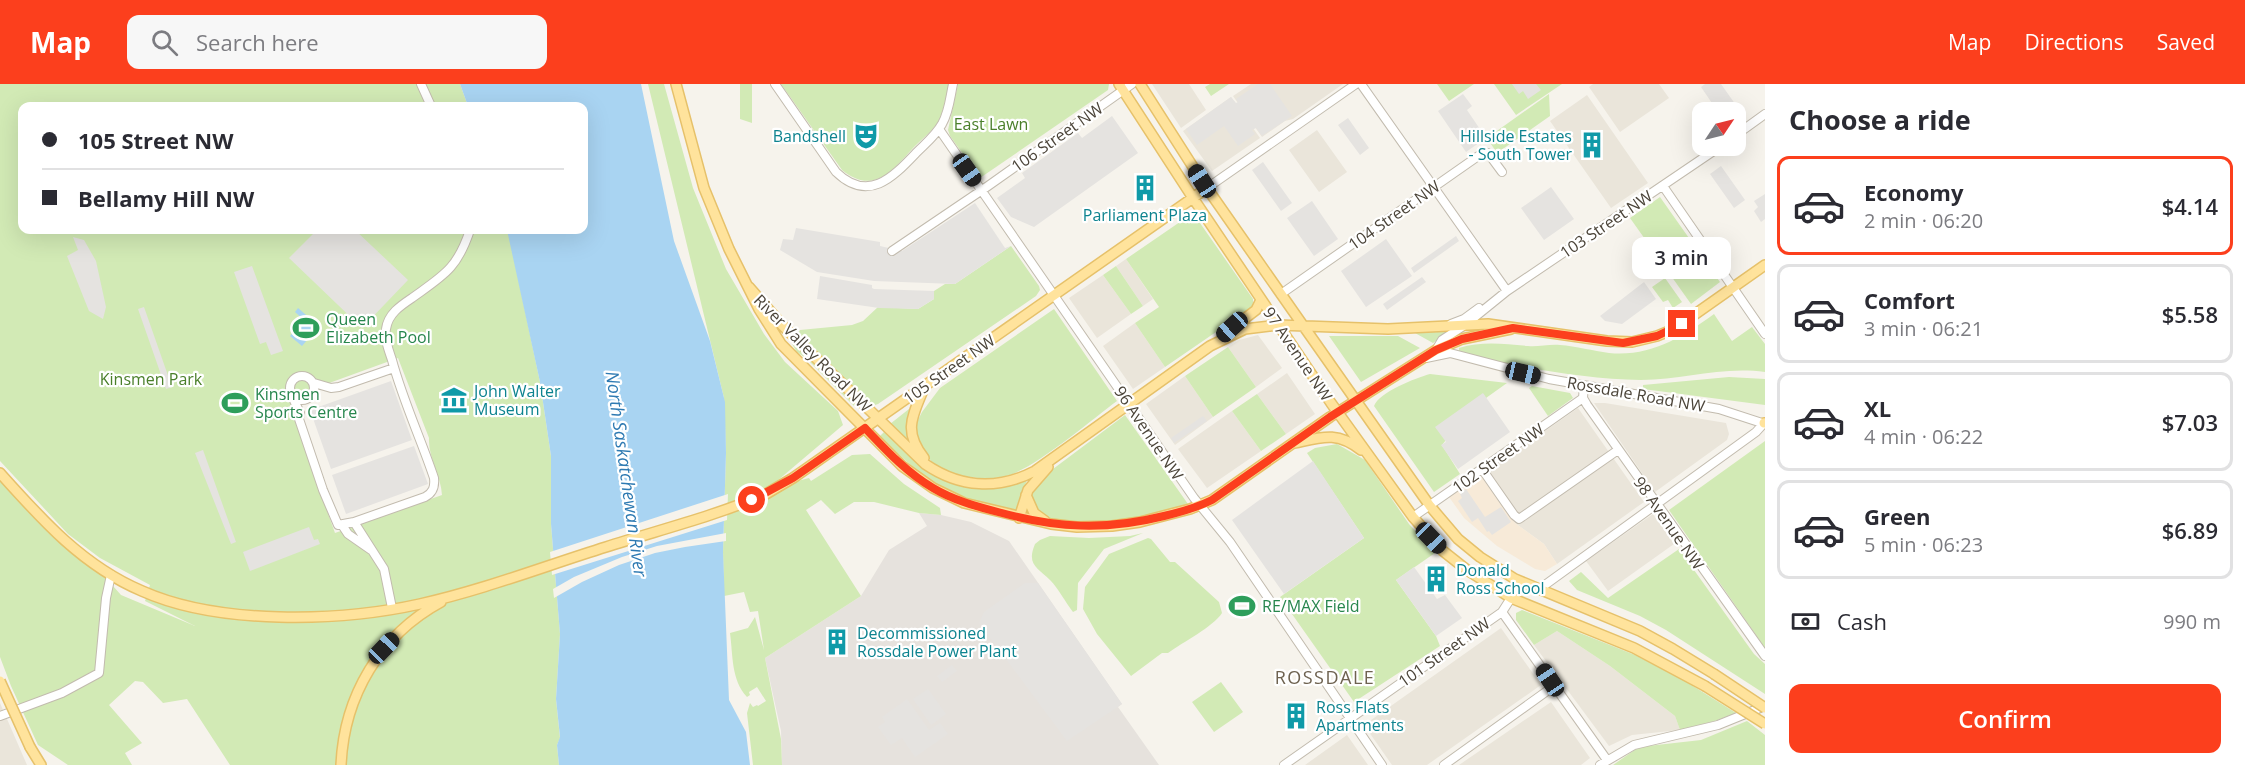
<!DOCTYPE html>
<html lang="en">
<head>
<meta charset="utf-8">
<style>
  :root { --surface:#fff; --page:#f7f7f7; --text:#2b2b33; --muted:#7c7c81; --line:#e1e1e2; --accent:#fc3f1d }
  body { margin:0; font-family:"Open Sans",sans-serif; background:var(--page); color:var(--text); height:100vh; display:flex; flex-direction:column; font-size:22px; white-space:nowrap }
  * { box-sizing:border-box; margin:0 }
  p { font-size:20px; color:var(--muted) }
  .icon { flex:none; width:33px; height:33px; fill:none; stroke:currentColor; stroke-width:2; stroke-linecap:round; stroke-linejoin:round }
  .map { position:relative; flex:1; overflow:hidden }
  .drawer { display:flex; flex-direction:column; background:var(--surface); width:480px }
  .drawer>* { flex:none }
  .banner { position:absolute; left:18px; top:18px; width:570px; height:132px; border-radius:12px; box-shadow:0 6px 24px #0002; display:grid; align-content:center; height:132px; padding:0 24px; background:var(--surface) }
  .needle { width:39px; rotate:55deg }
  .controls { position:absolute; left:1692px; top:18px; display:grid; gap:12px }
  .controls a { display:grid; place-items:center; width:54px; height:54px; border-radius:12px; background:var(--surface); box-shadow:0 6px 24px #0002; font-size:30px }
  .end { position:absolute; width:27px; height:27px; margin:-14px; border:8px solid #fc3f1d; background:#fff; box-shadow:0 0 0 3px #fff }
  .from { border-radius:50% }
  .bubble { position:absolute; height:42px; border-radius:12px; background:var(--surface); box-shadow:0 6px 24px #0002; font-size:20px; font-weight:600; line-height:42px; text-align:center }
  .car { position:absolute; width:18px; height:36px; margin:-18px -9px; border-radius:8px; box-shadow:0 0 4px 2px #0007; background:linear-gradient(#222 24%,#8ab4d8 0 40%,#222 0 76%,#8ab4d8 0 86%,#222 0) }
  .banner b { display:flex; align-items:center; gap:21px; height:57px; font-size:22px }
  .banner b+b { border-top:2px solid var(--line) }
  .banner i { width:15px; height:15px; background:var(--text) }
  ul { padding:0; list-style:none }
  li { display:flex; align-items:center; gap:18px; height:99px; margin:0 12px 9px; padding:0 12px; border:3px solid var(--line); border-radius:12px }
  li div { flex:1 }
  li b { display:block; font-size:22px }
  li em { font-style:normal; font-weight:600 }
  li.on { border-color:var(--accent) }
  li>.icon { width:54px; height:54px; stroke-width:1.5 }
  h2 { padding:0 24px; font-size:27px; line-height:72px }
  .pay { display:flex; align-items:center; gap:15px; height:66px; padding:0 24px; font-size:22px }
  .pay p { margin-inline-start:auto }
  .button { display:flex; gap:12px; margin-top:auto; padding:12px 24px }
  .button a { flex:1; height:69px; border-radius:12px; background:var(--accent); color:#fff; font-size:24px; font-weight:600; line-height:69px; text-align:center }
  header { display:flex; align-items:center; gap:36px; box-sizing:border-box; height:84px; padding:0 30px; background:var(--accent); color:#fff }
  header strong { font-size:28px }
  nav { display:flex; gap:33px; margin-inline-start:auto; font-size:21px }
  .search { width:420px; height:54px; background:var(--page); display:flex; align-items:center; gap:15px; box-sizing:border-box; padding:0 21px; border-radius:12px; color:var(--muted); font-size:22px }
  main { display:flex; flex:1; min-height:0 }
  .map>svg:first-child { display:block }
  .residential { fill:#eae5da }
  .commercial { fill:#f7ead8 }
  .industrial { fill:#e6e2dd }
  .green { fill:#d2eab5; fill-rule:evenodd }
  .parking { fill:#e5e3e0 }
  .water { fill:#a9d4f2 }
  .pier { fill:#f6f3ec }
  .lines { fill:none; stroke-linecap:round; stroke-linejoin:round }
  .minor-casing { stroke:#c2bbae; stroke-width:10 }
  .major-casing { stroke:#e6c16a; stroke-width:12 }
  .minor { stroke:#fff; stroke-width:8 }
  .major { stroke:#ffe39c; stroke-width:9 }
  .major-bridge-casing { stroke:#e6c16a; stroke-width:12; stroke-linecap:butt }
  .major-bridge { stroke:#ffe39c; stroke-width:9 }
  .route { stroke:#fc3f1d; stroke-width:8 }
  .labels { text-anchor:middle; stroke-width:4.5; stroke-linejoin:round; paint-order:stroke }
  .park-label { font-size:16px; fill:#4a7f2a; stroke:#fff }
  .culture-label { font-size:16px; fill:#0d838f; stroke:#fff; text-anchor:start }
  .street-label { font-size:16px; fill:#4b4439; stroke:#fff }
  .leisure-label { font-size:16px; fill:#27864d; stroke:#fff; text-anchor:start }
  .water-label { font-size:18px; font-style:italic; fill:#2e7ab2; stroke:#fff }
  .neighbourhood-label { font-size:18px; letter-spacing:1.5px; fill:#6e6250; stroke:#fff }
</style>
</head>
<body>
<header>
<strong>Map</strong>
<div class="search"><svg class="icon" aria-label="search" viewBox="0 0 24 24"><circle cx="10" cy="10" r="6"/><path d="M15 15l6 6"/></svg>Search here</div>
<nav><a>Map</a><a>Directions</a><a>Saved</a></nav>
</header>
<main>
<div class="map">
<svg width="1765" height="681" viewBox="0 0 1765 681">
  <rect width="100%" height="100%" fill="#f6f3ec"/>
  <path class="residential" d="M1152 0H1189L1206 26 1181 44Z
    M1251 0H1343L1293 35 1285 37 1262 53 1233 12Z
    M1593 0H1659L1669 14 1620 48 1589 3Z
    M1587 11 1648 99 1611 124 1550 37Z
    M1231 13 1260 54 1212 87 1183 47Z
    M1317 46 1347 88 1319 108 1289 66Z
    M1126 175 1153 215 1143 222 1116 182Z
    M1103 191 1131 230 1097 254 1069 214Z
    M1135 239 1165 283 1133 305 1103 262Z
    M1258 251 1282 284 1256 303 1228 263 1239 256Z
    M1287 289 1315 330 1286 350 1257 310Z
    M1185 292 1213 333 1175 361 1146 320Z
    M1594 319H1605L1726 339 1729 350 1727 356 1655 408Z
    M1578 324 1644 418 1557 480 1544 460 1515 439 1481 392Z
    M1232 327 1261 367 1207 404 1178 365Z
    M1653 430 1674 460 1608 507 1586 477Z
    M1501 544 1541 601 1427 681H1392L1364 641Z
    M1557 547 1610 582 1675 632 1680 646 1632 651 1609 662 1534 561Z
    M1551 618 1590 674 1581 681H1459Z
    M0 619 7 635 27 681H0Z
    M1347 651 1368 681H1305Z"/>
  <path class="commercial" d="M1481 392 1515 439 1544 460 1557 480 1545 487 1535 485 1497 462 1464 434 1449 413Z"/>
  <path class="industrial" d="M919 429 941 431 971 438 1009 457 1122 620 1118 623 1159 681H782L781 647 765 574 861 512 889 466 927 442Z"/>
  <path class="green" d="M0 0H460L468 22H22V146H508L540 298 551 372V440L560 550 556 615 560 654 557 661 559 681H230L187 615 163 619 143 598 135 597 109 621 142 659 125 669 132 681H68L38 661 11 602 0 573V392L71 466 105 493 121 511 195 542 145 517 150 501 100 474 68 450 0 377ZM398 274 429 354C428 374 441 391 442 411L335 449 295 337 299 318 310 306Z
    M648 0H664L693 104 726 185 764 250 785 278 838 327 843 341 777 397 794 398 809 394 811 397 852 371 870 370 904 400 940 424 941 431 919 429 874 418H854L835 430 821 416 806 426 861 512 765 574 781 655 782 681H753L747 629 750 619 753 623 757 621 758 622 766 617 757 603 749 608 750 611 747 613C731 596 733 571 730 549L748 544 755 533 764 566 758 527 750 528 744 508 724 512 723 468 726 369 724 314Z
    M740 0H752V39L740 35Z
    M781 0H949C946 12 944 25 939 36 934 46 922 55 914 63 893 86 874 112 842 86Z
    M958 0H1109L1108 6 980 94 950 52 948 46Z
    M1210 0H1229L1211 12 1205 3Z
    M1437 0H1474L1449 17Z
    M1494 0H1562L1516 31Z
    M1549 10 1550 32 1497 69 1487 54Z
    M1660 113 1720 198 1691 220 1630 134Z
    M1193 129 1253 215V219L1251 224 1165 283 1135 239 1159 223 1126 175Z
    M1011 162 1039 202 1040 206 1036 212 878 320 872 322 798 249 800 246 852 241 863 237 878 223 918 225 934 215V207L945 200H955Z
    M1116 182 1143 222 1131 230 1103 191Z
    M1665 194 1682 218 1673 224 1668 216 1663 218 1652 203Z
    M1054 225 1117 317C1091 336 1031 388 1003 393 986 396 969 394 953 389 928 381 920 366 915 342L922 328 940 304Z
    M1714 230 1732 257 1752 243 1765 260V288C1721 282 1683 296 1641 296 1581 295 1521 282 1462 272L1459 269V264C1482 257 1504 260 1528 262 1538 263 1549 260 1560 261 1576 262 1593 267 1609 269 1651 273 1682 253 1714 230Z
    M1449 247 1433 259 1415 249Z
    M1329 252H1398L1420 264 1361 298Z
    M793 256 853 316 856 320 854 322 807 275 797 268 792 260Z
    M1228 263 1256 303 1213 333 1185 292Z
    M1430 290 1507 299 1486 314 1483 310 1442 361 1460 390 1434 408 1374 322C1379 308 1416 294 1430 290Z
    M1729 293 1765 295V321L1643 305V301Z
    M1532 302 1570 309 1573 314 1548 332 1529 304Z
    M1257 310 1286 350 1261 367 1232 327Z
    M909 325 908 354 906 355 890 340Z
    M1125 331 1188 420 1150 431 1110 439H1076L1049 434 1039 429 1031 415V409L1041 394Z
    M884 348C933 394 957 419 1027 396L1016 426C1009 427 998 423 990 421 941 409 914 387 880 352Z
    M1765 357V564L1669 426Z
    M1337 360 1365 376 1409 440 1435 469 1396 496 1436 552 1440 562 1354 618 1280 513 1364 454 1307 369 1315 364Z
    M1143 449 1104 465 1078 499 1077 526 1073 528C1065 518 1059 505 1050 496 1038 484 1026 481 1035 460L1040 456 1050 452 1089 454 1130 452Z
    M1148 454 1151 455 1170 478H1175L1219 518 1222 529C1213 543 1183 558 1168 569H1162L1131 592 1097 550 1083 525 1085 503 1109 470Z
    M1679 465 1754 570 1765 580V610L1666 546 1640 532 1577 506 1569 497 1581 488 1608 514Z
    M1522 526 1635 571 1685 597 1736 629 1715 637 1680 646 1675 632 1610 582 1557 547 1534 561 1516 536V529Z
    M1221 598 1243 628 1214 648 1192 618Z
    M1747 637 1765 651V681H1613L1639 663 1701 656Z"/>
  <path class="parking" d="M1258 0H1270L1292 32 1262 52 1256 44 1252 46 1255 50 1238 62 1224 42 1197 61 1186 45 1231 13 1236 19 1238 18 1236 15Z
    M1512 0H1536L1541 6 1528 15 1523 7 1519 10Z
    M1705 0H1721L1738 24 1732 28H1718L1701 3Z
    M1463 10 1472 22 1467 26 1486 54 1466 68 1438 27Z
    M1112 32 1138 69 1034 143 1011 133 997 114 1025 94 1022 89 1078 49 1082 54Z
    M1348 34 1369 64 1360 71 1338 41Z
    M1263 78 1292 119 1281 127 1252 86Z
    M1721 82 1745 116 1734 124 1710 90Z
    M1551 103 1574 135 1544 156 1521 124Z
    M1765 110V135L1761 138 1754 127 1758 123 1754 117Z
    M1312 117 1338 155 1314 172 1287 134Z
    M975 119 1005 164 1011 162 955 200 874 197 817 188 780 166 783 155 793 156 796 144 880 158V162L902 167Z
    M317 146H355L408 196 362 244 289 174Z
    M1456 152 1459 157 1414 189 1411 184Z
    M73 153 84 156 96 177 106 223 103 235 89 227 67 172 78 166Z
    M1386 155 1412 192 1366 223 1341 187Z
    M252 182 283 267 271 271 266 258 260 260 234 188Z
    M820 192 872 201V204L874 205 934 207V215L918 225 879 224 817 215Z
    M1422 193 1426 198 1387 226 1383 220Z
    M1644 198 1656 215 1622 240 1605 237 1600 232Z
    M144 223 172 303 166 305 138 225Z
    M391 297 412 356 331 385 310 326Z
    M1483 309 1510 348 1458 385 1441 361 1446 358 1435 343Z
    M1203 332 1207 337 1174 359 1171 354Z
    M414 362 428 400 346 430 332 391Z
    M203 366 236 458 231 460 195 369Z
    M1313 377 1364 454 1284 510 1232 436Z
    M1466 405 1485 433 1501 423 1511 438 1492 451 1489 447 1487 448 1478 434 1472 438 1458 417 1462 414 1460 410Z
    M309 443 314 456 318 455 320 460 250 487 243 468Z
    M1414 483 1437 515 1445 511 1462 534 1436 552 1396 496Z
    M1025 499H1038L1122 620 1067 657 979 539 984 528Z
    M952 581 957 587 942 598 937 592Z
    M928 605 946 630 931 641 913 615Z
    M907 615 929 646 940 639 948 650 915 673 902 654 891 661 878 643 885 638 882 633Z"/>
  <path class="water" d="M460 0H641L674 157 710 257 725 318 726 369 723 468 729 616 746 648 750 681H559L557 661 560 653 556 615 560 550 551 440V372L540 298 507 146H584V22H468Z
    M298 224 319 242 302 262 290 252 304 236 295 228Z"/>
  <path class="pier" d="M728 410 727 436 552 491 550 468Z
    M726 449V457L685 463 655 469 619 481 582 498 554 514 553 505 574 493 622 473 657 462Z"/>
  <g class="lines">
    <g class="minor-casing">
      <path id="minor" d="M421 0 431 22
        M775 0 836 88C869 120 894 92 917 68 926 59 936 51 942 40 949 28 950 14 953 0
        M1361 0 1507 207
        M939 45 1194 414 1230 458 1382 681
        M1736 51 1765 30
        M1663 102 1765 250
        M1207 104 1356 0
        M892 167 988 102 1132 0
        M1281 210 1484 68 1488 69 1502 88
        M1451 240 1464 235 1479 224
        M1436 266 1442 256 1465 241 1507 207 1721 62
        M1426 274 1450 269 1549 295 1719 325 1765 340
        M290 304a12 12 0 1 1 24 0a12 12 0 1 1-24 0Z
        M314 299 331 304 339 303 394 284
        M1584 301 1583 314 1587 321 1765 572
        M291 310 300 329 299 335 323 406 338 441 354 438 425 413C433 409 435 403 434 394 421 355 403 317 392 276 389 267 384 255 386 245 388 230 400 222 412 214 444 191 457 185 470 146
        M1482 385 1514 431 1519 435 1618 366
        M1413 433 1583 314
        M354 438 384 485 392 524
        M342 441 348 450 371 466
        M1538 506 1756 348 1764 339
        M1502 528 1607 676
        M0 632 62 609 99 589 106 514 111 491
        M1284 681 1502 528 1511 514
        M1444 681 1554 602
        M1600 681 1634 661 1718 641 1765 622"/>
    </g>
    <g class="major-casing">
      <path id="major" d="M676 0 704 104 729 165 759 225 781 260 902 382 933 404 964 419 1051 440 1077 443 1112 442 1140 438 1190 425 1212 416 1330 333 1436 266 1462 255 1511 245
        M1119 0 1193 114 1331 319 1413 433 1443 467 1467 486 1511 514 1634 564 1705 602
        M1140 0 1202 97 1302 240 1430 422 1458 455 1480 473 1515 495 1640 547 1673 565 1714 590
        M749 203 783 242 925 380C960 404 998 406 1035 387L1210 262 1245 245 1278 241 1388 245 1488 240 1607 257 1632 258 1657 252 1674 245 1765 181
        M1223 251 1256 226 1261 216
        M924 304C912 333 903 347 924 374
        M1764 339H1765
        M1295 359C1322 353 1337 347 1361 366
        M0 389C42 436 83 482 142 507 218 541 339 538 420 520 483 506 545 482 606 463 659 446 715 432 766 410L793 394 1207 104
        M1026 411 1034 429 1045 437
        M1019 434 1028 406 1048 383
        M30 663 41 681
        M341 681C344 612 380 551 441 518"/>
    </g>
    <use href="#minor" class="minor"/>
    <use href="#major" class="major"/>
    <g class="major-bridge-casing">
      <path id="major-bridge" d="M1714 590 1765 624
        M0 597 30 663
        M1705 602 1765 640"/>
    </g>
    <use href="#major-bridge" class="major-bridge"/>
  </g>
  <g class="lines">
    <path class="route" d="M752 416 793 394 865 344C886 366 907 389 933 404 953 416 975 422 998 428 1057 444 1104 447 1164 432 1181 428 1196 424 1212 416L1330 333 1436 266 1462 255 1513 244 1623 259 1657 252 1682 240"/>
  </g>
  <defs>
    <g id="theatre-bare" transform="scale(2.07)"><path d="M-5-5.5Q0-4 5-5.5V0Q5 5 0 6Q-5 5-5 0ZM-3.3-2.5H-1v1.5H-3.3ZM1-2.5H3.3v1.5H1ZM-2.8 1Q0 5.5 2.8 1Z" fill="#0f9aa8" stroke="#fff" stroke-width="2.5" paint-order="stroke"/></g>
    <g id="building-bare" transform="scale(2.07)"><path d="M-4-6H4V6H1V3H-1V6H-4ZM-2.5-4.3h1.7v1.8h-1.7ZM.8-4.3h1.7v1.8H.8ZM-2.5-1h1.7V.8h-1.7ZM.8-1h1.7V.8H.8Z" fill="#0f9aa8" stroke="#fff" stroke-width="2.5" paint-order="stroke"/></g>
    <g id="stadium-bare" transform="scale(2.07)"><path d="M0-5a6.5 5 0 1 0 0 10a6.5 5 0 1 0 0-10ZM-3.5-1.8h7v3.6h-7Z" fill="#2e9e5b" stroke="#fff" stroke-width="2.5" paint-order="stroke"/></g>
    <g id="museum-bare" transform="scale(2.07)"><path d="M0-6L6-3V-2H-6V-3ZM-5-1h2V3h-2ZM-1-1h2V3h-2ZM3-1h2V3H3ZM-6 4H6V6H-6Z" fill="#0f9aa8" stroke="#fff" stroke-width="2.5" paint-order="stroke"/></g>
  </defs>
  <g fill-rule="evenodd">
    <use href="#theatre-bare" x="866" y="52"/>
    <use href="#building-bare" x="1592" y="61"/>
    <use href="#building-bare" x="1145" y="104"/>
    <use href="#stadium-bare" x="306" y="244"/>
    <use href="#museum-bare" x="454" y="316"/>
    <use href="#stadium-bare" x="235" y="319"/>
    <use href="#building-bare" x="1436" y="495"/>
    <use href="#stadium-bare" x="1242" y="522"/>
    <use href="#building-bare" x="837" y="558"/>
    <use href="#building-bare" x="1296" y="632"/>
  </g>
  <g class="labels">
    <g class="park-label">
      <text x="991" y="46">East Lawn</text>
      <text x="151" y="301">Kinsmen Park</text>
    </g>
    <g class="culture-label">
      <text x="846" y="58" text-anchor="end">Bandshell</text>
      <text x="1572" y="58" text-anchor="end">Hillside Estates<tspan x="1572" dy="18">- South Tower</tspan></text>
      <text x="1145" y="137" text-anchor="middle">Parliament Plaza</text>
      <text x="474" y="313">John Walter<tspan x="474" dy="18">Museum</tspan></text>
      <text x="1456" y="492">Donald<tspan x="1456" dy="18">Ross School</tspan></text>
      <text x="857" y="555">Decommissioned<tspan x="857" dy="18">Rossdale Power Plant</tspan></text>
      <text x="1316" y="629">Ross Flats<tspan x="1316" dy="18">Apartments</tspan></text>
    </g>
    <g class="street-label">
      <text transform="translate(1057 53) rotate(-35)" y="6">106 Street NW</text>
      <text transform="translate(1394 131) rotate(-35)" y="6">104 Street NW</text>
      <text transform="translate(1606 140) rotate(-34)" y="6">103 Street NW</text>
      <text transform="translate(813 269) rotate(45)" y="6">River Valley Road NW</text>
      <text transform="translate(1298 270) rotate(56)" y="6">97 Avenue NW</text>
      <text transform="translate(949 285) rotate(-35)" y="6">105 Street NW</text>
      <text transform="translate(1636 310) rotate(10)" y="6">Rossdale Road NW</text>
      <text transform="translate(1149 349) rotate(56)" y="6">96 Avenue NW</text>
      <text transform="translate(1498 374) rotate(-35)" y="6">102 Street NW</text>
      <text transform="translate(1669 439) rotate(55)" y="6">98 Avenue NW</text>
      <text transform="translate(1444 568) rotate(-35)" y="6">101 Street NW</text>
    </g>
    <g class="leisure-label">
      <text x="326" y="241">Queen<tspan x="326" dy="18">Elizabeth Pool</tspan></text>
      <text x="255" y="316">Kinsmen<tspan x="255" dy="18">Sports Centre</tspan></text>
      <text x="1262" y="528">RE/MAX Field</text>
    </g>
    <g class="water-label">
      <text transform="translate(626 390) rotate(82)" y="6">North Saskatchewan River</text>
    </g>
    <g class="neighbourhood-label">
      <text x="1325" y="600">ROSSDALE</text>
    </g>
  </g>
</svg>
<div class="controls">
<a><svg class="needle" viewBox="-14 -14 28 28"><path d="M0-13l5 13h-10z" fill="#e53935"/><path d="M0 13l5-13h-10z" fill="#7c7c81"/></svg></a>
</div>
<i class="end from" style="left:752px;top:416px"></i>
<i class="end" style="left:1682px;top:240px"></i>
<div class="bubble" style="left:1632px;top:153px;width:99px">3 min</div>
<i class="car" style="left:967px;top:86px;rotate:145deg"></i>
<i class="car" style="left:1202px;top:97px;rotate:327deg"></i>
<i class="car" style="left:1232px;top:243px;rotate:228deg"></i>
<i class="car" style="left:1523px;top:289px;rotate:103deg"></i>
<i class="car" style="left:1431px;top:454px;rotate:136deg"></i>
<i class="car" style="left:384px;top:564px;rotate:44deg"></i>
<i class="car" style="left:1550px;top:596px;rotate:326deg"></i>
<div class="banner">
<b><i class="from"></i>105 Street NW</b>
<b><i></i>Bellamy Hill NW</b>
</div>
</div>
<section class="drawer">
<h2>Choose a ride</h2>
<ul>
<li class="on"><svg class="icon" aria-label="car" viewBox="0 0 24 24"><path d="M5 17H2v-5l4-1 3-4h7l3 4 3 1v5h-3M9 17h6M6 11h13"/><circle cx="7" cy="17" r="2"/><circle cx="17" cy="17" r="2"/></svg><div><b>Economy</b><p>2 min · 06:20</p></div><em>$4.14</em></li>
<li><svg class="icon" aria-label="car" viewBox="0 0 24 24"><path d="M5 17H2v-5l4-1 3-4h7l3 4 3 1v5h-3M9 17h6M6 11h13"/><circle cx="7" cy="17" r="2"/><circle cx="17" cy="17" r="2"/></svg><div><b>Comfort</b><p>3 min · 06:21</p></div><em>$5.58</em></li>
<li><svg class="icon" aria-label="car" viewBox="0 0 24 24"><path d="M5 17H2v-5l4-1 3-4h7l3 4 3 1v5h-3M9 17h6M6 11h13"/><circle cx="7" cy="17" r="2"/><circle cx="17" cy="17" r="2"/></svg><div><b>XL</b><p>4 min · 06:22</p></div><em>$7.03</em></li>
<li><svg class="icon" aria-label="car" viewBox="0 0 24 24"><path d="M5 17H2v-5l4-1 3-4h7l3 4 3 1v5h-3M9 17h6M6 11h13"/><circle cx="7" cy="17" r="2"/><circle cx="17" cy="17" r="2"/></svg><div><b>Green</b><p>5 min · 06:23</p></div><em>$6.89</em></li>
</ul>
<div class="pay"><svg class="icon" aria-label="cash" viewBox="0 0 24 24"><path d="M3 7h18v10H3z"/><circle cx="12" cy="12" r="2"/></svg>Cash<p>990 m</p></div>
<div class="button"><a>Confirm</a></div>
</section>
</main>
</body>
</html>
